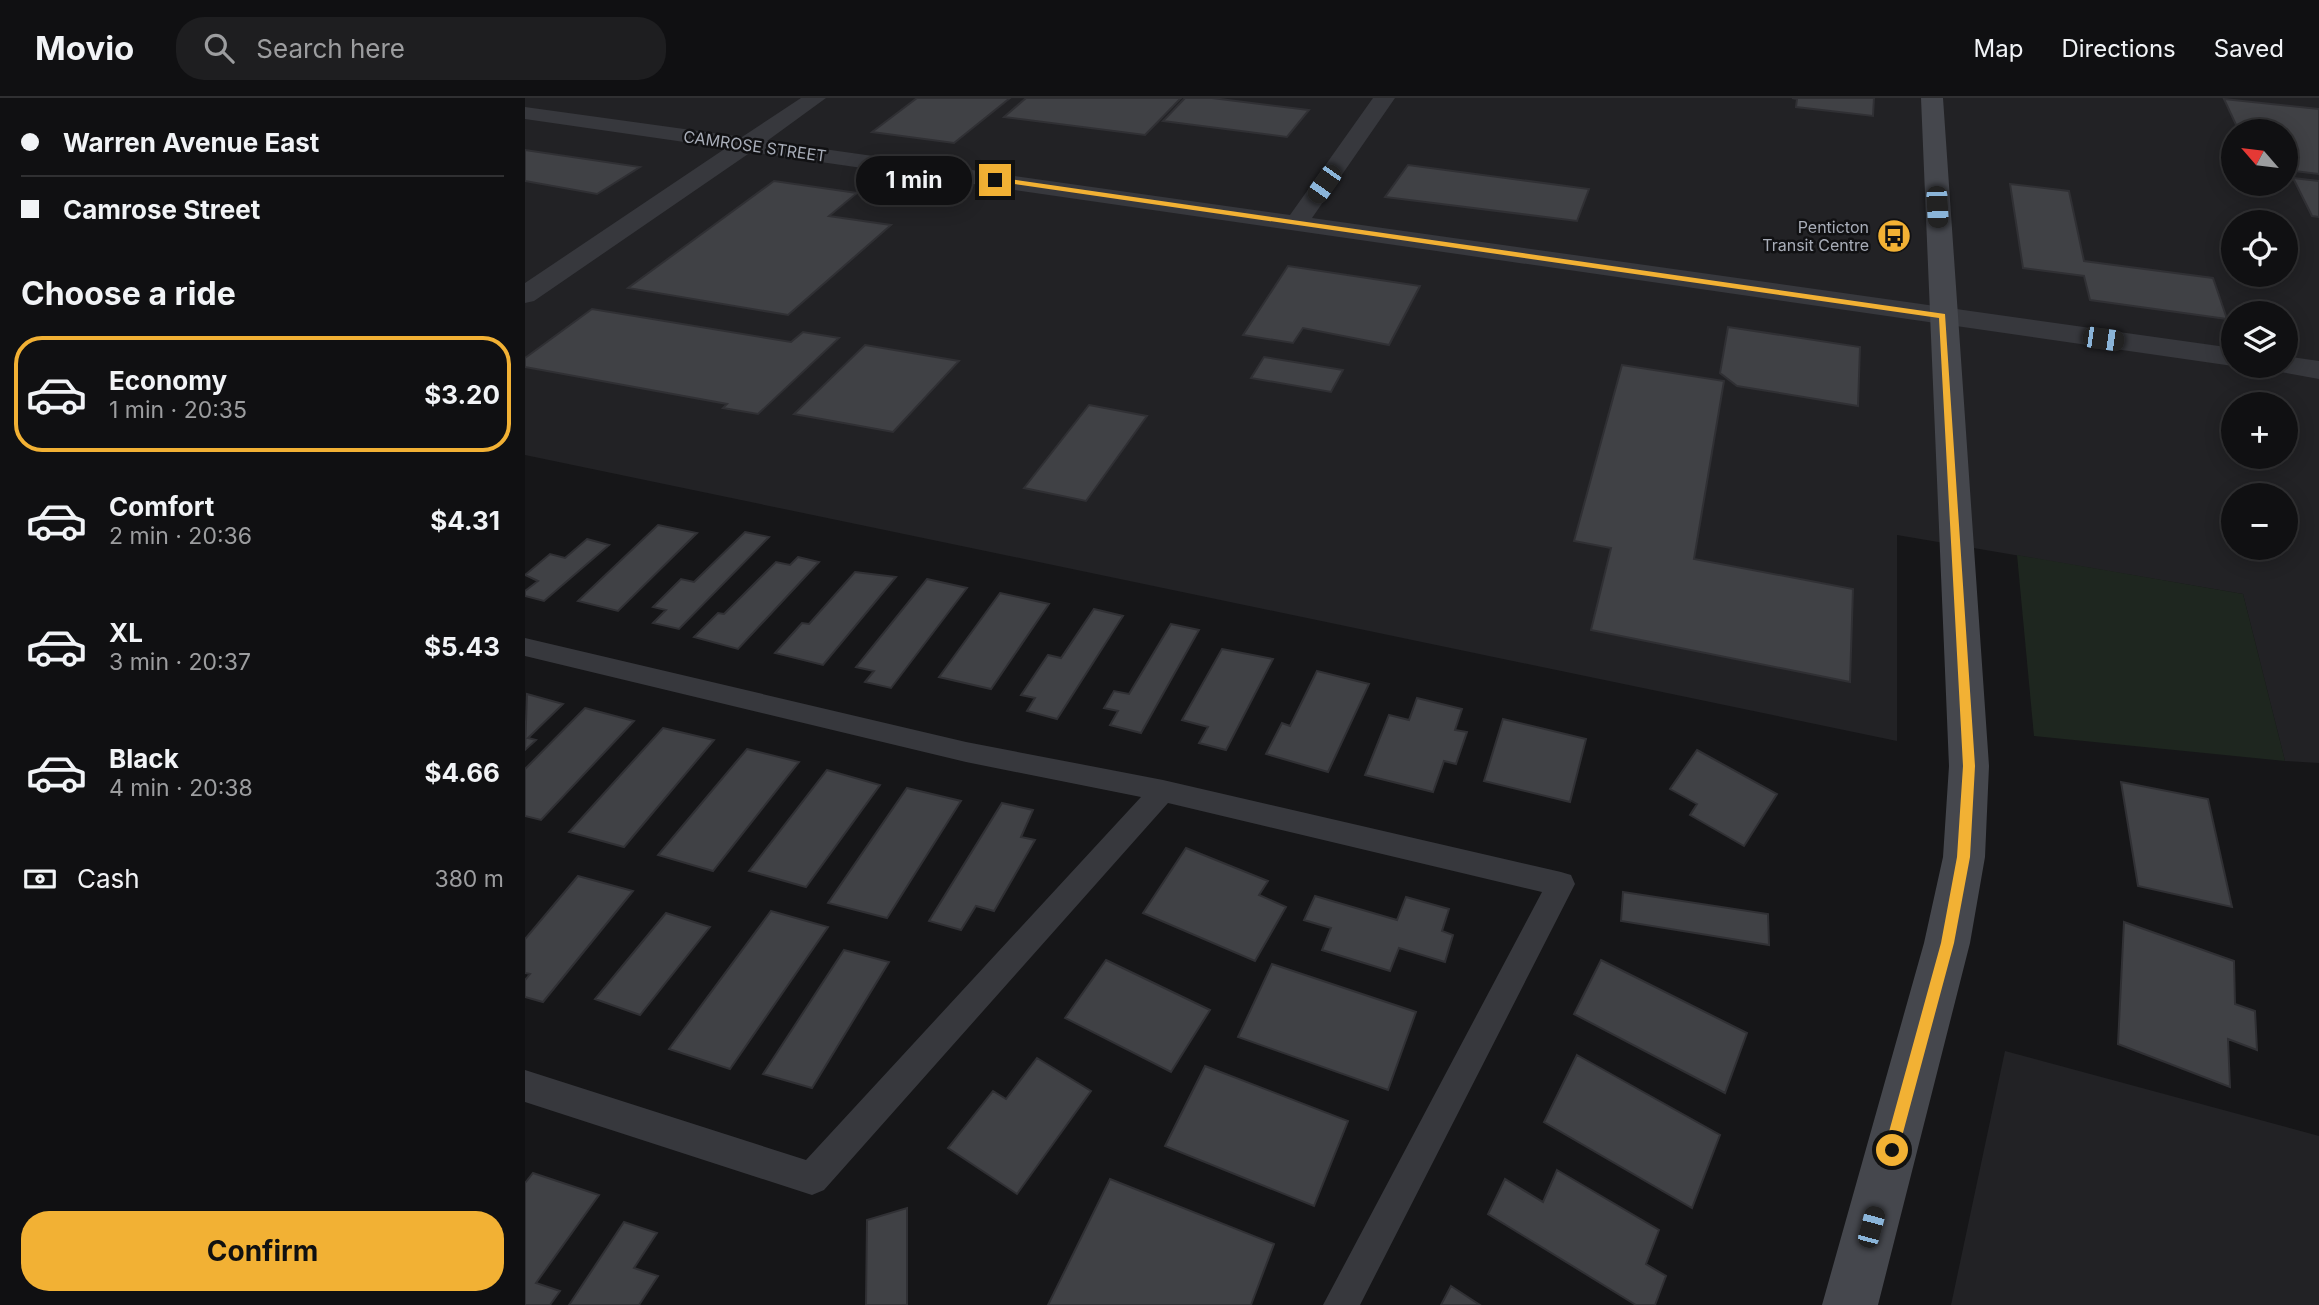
<!DOCTYPE html>
<html lang="en">
<head>
<meta charset="utf-8">
<style>
  :root { --surface:#101012; --page:#1e1e20; --text:#f1f3f6; --muted:#9c9d9f; --line:#303032; --accent:#f2b134 }
  body { margin:0; font-family:Inter,sans-serif; background:var(--page); color:var(--text); height:100vh; display:flex; flex-direction:column; font-size:26px; white-space:nowrap }
  * { box-sizing:border-box; margin:0 }
  p { font-size:23px; color:var(--muted) }
  .icon { flex:none; width:38px; height:38px; fill:none; stroke:currentColor; stroke-width:2; stroke-linecap:round; stroke-linejoin:round }
  .map { position:relative; flex:1; overflow:hidden }
  .drawer { display:flex; flex-direction:column; background:var(--surface); width:525px }
  .drawer>* { flex:none }
  .guide { display:grid; align-content:center; height:154px; padding:0 21px; background:var(--surface) }
  .needle { width:46px; rotate:298deg }
  .buttons { position:absolute; left:1696px; top:21px; display:grid; gap:14px }
  .buttons a { display:grid; place-items:center; width:77px; height:77px; border-radius:50%; background:var(--surface); box-shadow:0 4px 18px #0003,0 0 0 2px var(--line); font-size:35px }
  .end { position:absolute; width:32px; height:32px; margin:-16px; border:9px solid #f2b134; background:#111; box-shadow:0 0 0 4px #111 }
  .from { border-radius:50% }
  .bubble { position:absolute; height:49px; border-radius:24px; background:var(--surface); box-shadow:0 4px 18px #0003,0 0 0 2px var(--line); font-size:23px; font-weight:700; line-height:49px; text-align:center }
  .car { position:absolute; width:21px; height:42px; margin:-21px -10px; border-radius:9px; box-shadow:0 0 5px 2px #0007; background:linear-gradient(#222 24%,#8ab4d8 0 40%,#222 0 76%,#8ab4d8 0 86%,#222 0) }
  .guide b { display:flex; align-items:center; gap:24px; height:66px; font-size:26px }
  .guide b+b { border-top:2px solid var(--line) }
  .guide i { width:18px; height:18px; background:var(--text) }
  ul { padding:0; list-style:none }
  li { display:flex; align-items:center; gap:21px; height:116px; margin:0 14px 10px; padding:0 7px; border:4px solid transparent; border-radius:28px }
  li div { flex:1 }
  li b { display:block; font-size:26px }
  li em { font-style:normal; font-weight:700 }
  li.current { border-color:var(--accent) }
  li>.icon { width:63px; height:63px; stroke-width:1.5 }
  h2 { padding:0 21px; font-size:32px; line-height:84px }
  .pay { display:flex; align-items:center; gap:18px; height:77px; padding:0 21px; font-size:26px }
  .pay p { margin-inline-start:auto }
  .primary-button { display:flex; gap:14px; margin-top:auto; padding:14px 21px }
  .primary-button a { flex:1; height:80px; border-radius:28px; background:var(--accent); color:#111; font-size:28px; font-weight:700; line-height:80px; text-align:center }
  header { display:flex; align-items:center; gap:42px; box-sizing:border-box; height:98px; padding:0 35px; background:var(--surface); border-bottom:2px solid var(--line) }
  header strong { font-size:33px }
  nav { display:flex; gap:38px; margin-inline-start:auto; font-size:24px }
  .search { width:490px; height:63px; background:var(--page); display:flex; align-items:center; gap:18px; box-sizing:border-box; padding:0 24px; border-radius:28px; color:var(--muted); font-size:26px }
  main { display:flex; flex:1; min-height:0 }
  .map>svg:first-child { display:block }
  .built { fill:#222225; fill-rule:evenodd }
  .green { fill:#1e261f }
  .building { fill:#404145; stroke:#303034; stroke-width:2 }
  .lines { fill:none; stroke-linecap:round; stroke-linejoin:round }
  .lane { fill:#37383d; fill-rule:evenodd }
  .street { fill:#37383d; fill-rule:evenodd }
  .secondary { fill:#45474d; fill-rule:evenodd }
  .route { fill:#f2b134 }
  .labels { text-anchor:middle; stroke-width:5; stroke-linejoin:round; paint-order:stroke }
  .far-street-label { font-size:16px; fill:#a8adb8; stroke:#111113 }
  .far-poi-label { font-size:16px; fill:#a8adb8; stroke:#111113; text-anchor:end }
</style>
</head>
<body>
<header>
<strong>Movio</strong>
<div class="search"><svg class="icon" aria-label="search" viewBox="0 0 24 24"><circle cx="10" cy="10" r="6"/><path d="M15 15l6 6"/></svg>Search here</div>
<nav><a>Map</a><a>Directions</a><a>Saved</a></nav>
</header>
<main>
<section class="drawer">
<div class="guide">
<b><i class="from"></i>Warren Avenue East</b>
<b><i></i>Camrose Street</b>
</div>
<h2>Choose a ride</h2>
<ul>
<li class="current"><svg class="icon" aria-label="car" viewBox="0 0 24 24"><path d="M5 17H2v-5l4-1 3-4h7l3 4 3 1v5h-3M9 17h6M6 11h13"/><circle cx="7" cy="17" r="2"/><circle cx="17" cy="17" r="2"/></svg><div><b>Economy</b><p>1 min · 20:35</p></div><em>$3.20</em></li>
<li><svg class="icon" aria-label="car" viewBox="0 0 24 24"><path d="M5 17H2v-5l4-1 3-4h7l3 4 3 1v5h-3M9 17h6M6 11h13"/><circle cx="7" cy="17" r="2"/><circle cx="17" cy="17" r="2"/></svg><div><b>Comfort</b><p>2 min · 20:36</p></div><em>$4.31</em></li>
<li><svg class="icon" aria-label="car" viewBox="0 0 24 24"><path d="M5 17H2v-5l4-1 3-4h7l3 4 3 1v5h-3M9 17h6M6 11h13"/><circle cx="7" cy="17" r="2"/><circle cx="17" cy="17" r="2"/></svg><div><b>XL</b><p>3 min · 20:37</p></div><em>$5.43</em></li>
<li><svg class="icon" aria-label="car" viewBox="0 0 24 24"><path d="M5 17H2v-5l4-1 3-4h7l3 4 3 1v5h-3M9 17h6M6 11h13"/><circle cx="7" cy="17" r="2"/><circle cx="17" cy="17" r="2"/></svg><div><b>Black</b><p>4 min · 20:38</p></div><em>$4.66</em></li>
</ul>
<div class="pay"><svg class="icon" aria-label="cash" viewBox="0 0 24 24"><path d="M3 7h18v10H3z"/><circle cx="12" cy="12" r="2"/></svg>Cash<p>380 m</p></div>
<div class="primary-button"><a>Confirm</a></div>
</section>
<div class="map">
<svg width="1794" height="1207" viewBox="0 0 1794 1207">
  <rect width="100%" height="100%" fill="#161618"/>
  <path class="built" d="M0 0H1794V665L1760 663 1718 496 1372 437V643L0 357ZM1708 33H1760V86H1708ZM1708 124H1760V177H1708ZM1708 215H1760V268H1708ZM1708 306H1760V359H1708ZM1708 397H1760V450H1708Z
    M1480 953 1794 1038V1207H1426Z"/>
  <path class="green" d="M1492 457 1718 496 1760 663 1509 638Z"/>
  <path class="building" d="M392 0H485L429 45 347 34Z
    M501 0H656L620 37 479 19Z
    M660 0H687L784 12 762 39 638 23Z
    M1267 0H1349L1348 18 1271 9 1272 1Z
    M1699 1 1794 11V76L1760 72V33H1711L1710 31H1713Z
    M0 52 115 69 72 96 0 83Z
    M883 67 1064 91 1052 123 860 99Z
    M1768 80 1794 83V119L1787 118Z
    M249 83 332 95 304 118 366 127 263 217 103 190Z
    M1485 86 1544 93 1559 163 1688 180 1702 221 1565 202 1559 178 1498 170Z
    M763 168 895 188 864 247 778 230 768 245 718 237Z
    M67 211 266 244 278 234 314 240 233 316 198 310 202 306 0 269V260Z
    M1203 229 1335 249 1333 308 1212 288 1195 275Z
    M340 247 434 263 368 334 269 316Z
    M739 259 818 272 806 294 726 280Z
    M1097 267 1199 283 1169 461 1328 491 1325 584 1066 532 1086 450 1049 443Z
    M564 307 622 318 561 403 499 390Z
    M133 427 172 435 93 513 53 503Z
    M220 434 244 439 154 531 128 525 141 512 128 509 156 481 169 484Z
    M62 441 84 447 19 503 0 498V493L13 483 0 477 25 456 40 460Z
    M273 459 294 464 213 551 169 539 193 515 199 516 251 464 265 467Z
    M330 474 371 479 298 567 250 555 277 525 284 526Z
    M402 481 442 490 366 590 340 584 349 573 331 569Z
    M475 495 524 506 466 591 414 579Z
    M569 511 598 518 532 621 502 613 510 600 496 597 523 557 536 560Z
    M646 526 674 532 616 635 585 627 593 613 579 610 589 593 604 596Z
    M697 551 748 561 701 652 674 645 683 629 657 622Z
    M792 573 844 586 803 674 741 656 757 625 765 628Z
    M2 596 38 606 3 640 11 642 0 652Z
    M892 600 937 611 930 632 942 634 931 666 919 663 908 694 840 677 864 617 884 622Z
    M60 610 109 623 16 722 0 718V671Z
    M978 621 1061 641 1045 704 959 683Z
    M138 630 189 642 99 749 44 734Z
    M222 651 274 664 188 773 133 757Z
    M1172 652 1252 696 1219 748 1165 717 1172 706 1145 691Z
    M302 672 355 687 281 789 224 773Z
    M1596 684 1683 701 1707 809 1613 788Z
    M382 690 436 703 362 820 303 805Z
    M477 705 508 712 496 739 510 742 469 813 451 808 436 832 404 823Z
    M661 750 743 783 734 797 761 809 730 863 618 815Z
    M53 778 108 793 18 904 0 899V882L5 876 0 875V841Z
    M1098 794 1243 816 1244 847 1096 823Z
    M790 798 872 822 881 799 924 811 917 833 928 837 920 864 874 850 865 873 797 852 806 830 779 822Z
    M246 813 303 829 205 971 144 951Z
    M141 815 185 829 115 917 70 901Z
    M1599 824 1709 863 1710 906 1730 913 1732 952 1703 941 1705 989 1593 946Z
    M319 852 364 864 287 990 238 976Z
    M581 862 685 912 646 974 540 920Z
    M1076 862 1222 935 1200 995 1049 916Z
    M747 866 891 914 863 992 713 939Z
    M1052 957 1195 1037 1167 1110 1019 1024Z
    M512 960 566 993 492 1096 423 1050 468 993 481 1001Z
    M680 968 823 1023 789 1108 640 1048Z
    M1032 1072 1134 1132 1121 1166 1141 1178 1130 1207H1111L963 1116 980 1081 1018 1104Z
    M8 1075 74 1097 11 1185 35 1193 25 1207H0V1085Z
    M585 1081 749 1146 726 1207H523Z
    M382 1110V1207H341L342 1122Z
    M99 1124 132 1135 109 1170 133 1178 114 1207H44Z
    M926 1188 955 1207H916Z"/>
  <g class="lines">
    <path class="lane" d="M0 540 441 644 638 682 1036 774 1046 777 1050 786 835 1207H798L1017 794 643 705 299 1092 287 1097 0 1004V972L281 1062 616 699 441 664 0 558Z"/>
    <path class="street" d="M276 0H301L242 43 765 117 848 0H870L787 120 1708 250V268L226 54 9 203 0 205V185L201 50 0 21V9L217 39Z
      M1760 258 1794 263V281L1750 273 1746 268H1760Z"/>
    <path class="secondary" d="M1396 0H1418L1464 668 1460 759 1445 845 1353 1207H1297L1399 845 1418 759 1424 668Z"/>
  </g>
  <path class="route" d="M470 79 1420 216 1450 668 1445 759 1429 845 1372 1057H1361L1359 1052 1416 845 1432 759 1438 668 1414 220 468 83Z"/>
  <defs>
    <g id="bus-disc" transform="scale(1.75)"><circle r="9.5" fill="#f2b134" stroke="#111113"/><path d="M-5-6H5V4H4V6H2V4H-2V6H-4V4H-5ZM-3.5-4V0h7V-4ZM-3.5 1.2v1.5H-2V1.2ZM2 1.2v1.5H3.5V1.2Z" fill="#111"/></g>
  </defs>
  <g fill-rule="evenodd">
    <use href="#bus-disc" x="1369" y="138"/>
  </g>
  <g class="labels">
    <g class="far-street-label">
      <text transform="translate(230 48) rotate(8)" y="6">CAMROSE STREET</text>
    </g>
    <g class="far-poi-label">
      <text x="1344" y="135">Penticton<tspan x="1344" dy="18">Transit Centre</tspan></text>
    </g>
  </g>
</svg>
<div class="buttons">
<a><svg class="needle" viewBox="-14 -14 28 28"><path d="M0-13l5 13h-10z" fill="#e53935"/><path d="M0 13l5-13h-10z" fill="#9c9d9f"/></svg></a>
<a><svg class="icon" aria-label="locate" viewBox="0 0 24 24"><circle cx="12" cy="12" r="6"/><path d="M12 2v4M12 18v4M2 12h4M18 12h4"/></svg></a>
<a><svg class="icon" aria-label="layers" viewBox="0 0 24 24"><path d="M12 4l9 5-9 5-9-5zM3 14l9 5 9-5"/></svg></a>
<a>+</a>
<a>−</a>
</div>
<i class="end from" style="left:1367px;top:1052px"></i>
<i class="end" style="left:470px;top:82px"></i>
<div class="bubble" style="left:331px;top:58px;width:116px">1 min</div>
<i class="car" style="left:799px;top:86px;rotate:215deg"></i>
<i class="car" style="left:1412px;top:109px;rotate:177deg"></i>
<i class="car" style="left:1578px;top:241px;rotate:98deg"></i>
<i class="car" style="left:1346px;top:1129px;rotate:15deg"></i>
</div>
</main>
</body>
</html>
